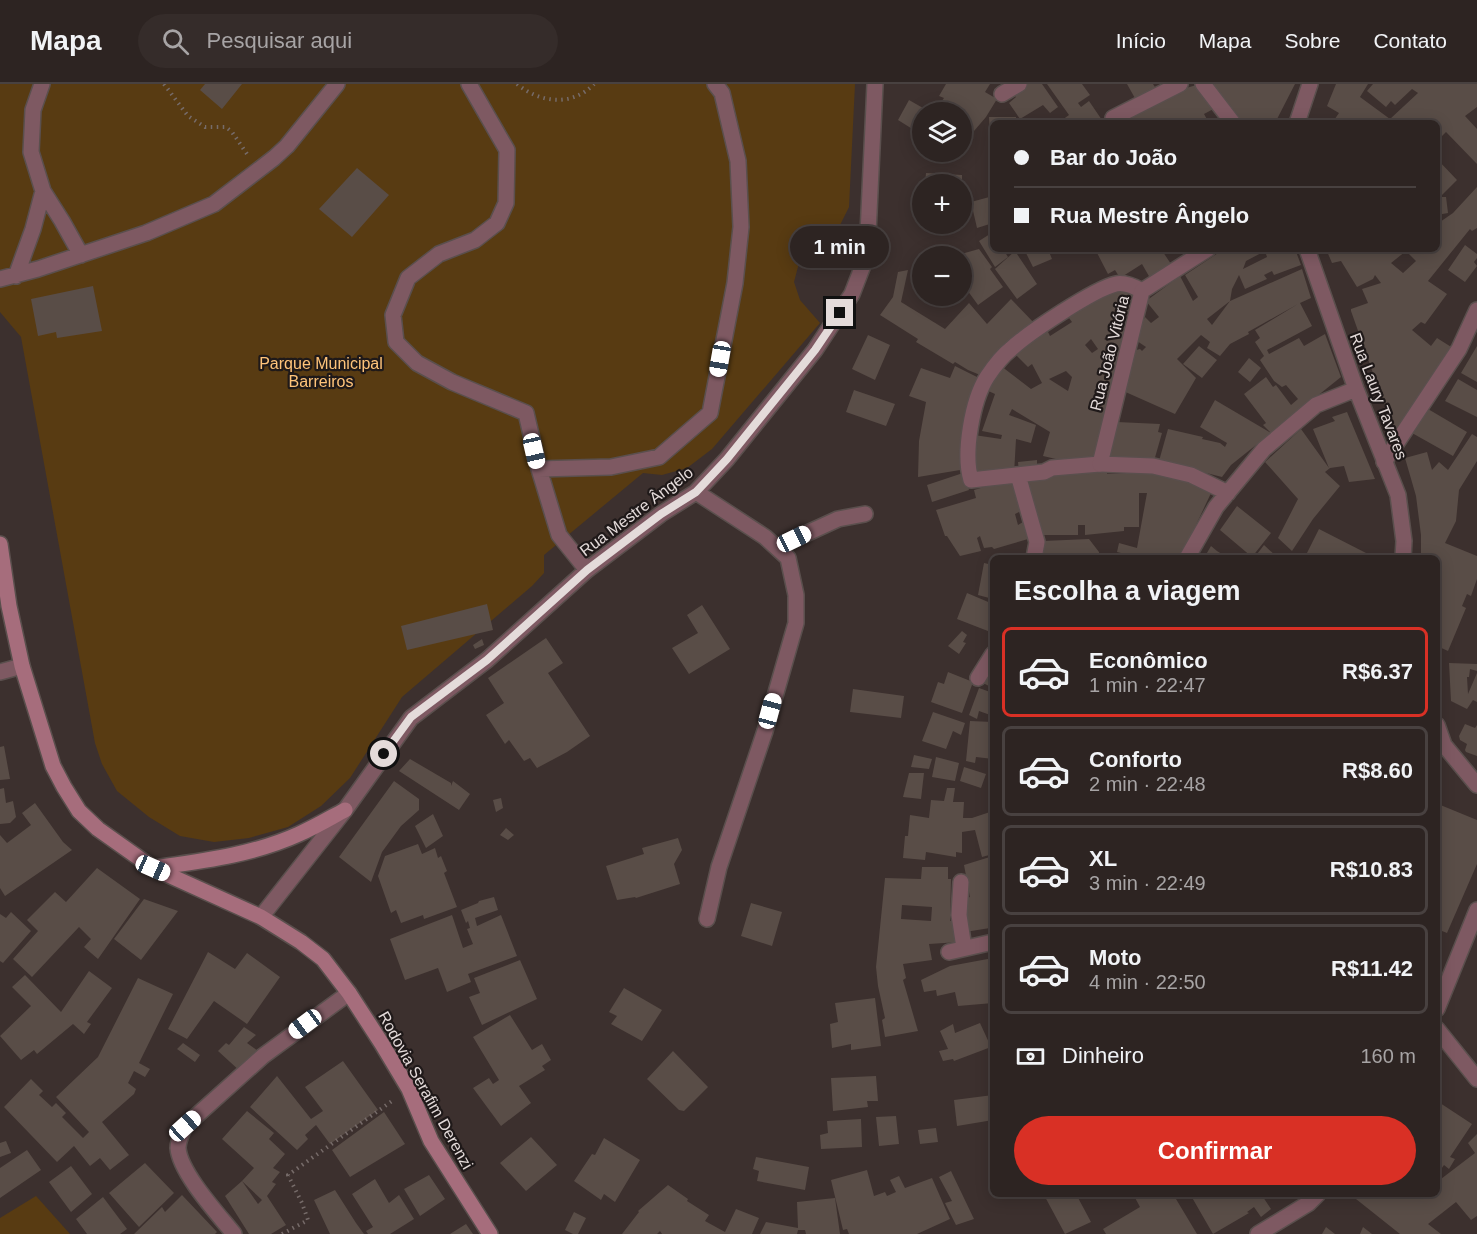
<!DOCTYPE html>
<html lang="pt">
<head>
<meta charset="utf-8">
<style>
  :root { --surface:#2d2422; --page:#352c2a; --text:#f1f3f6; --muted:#a7a4a5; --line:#484140; --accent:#d93025 }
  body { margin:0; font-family:Arial,sans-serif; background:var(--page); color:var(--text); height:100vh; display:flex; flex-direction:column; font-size:22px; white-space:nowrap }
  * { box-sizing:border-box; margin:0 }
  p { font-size:20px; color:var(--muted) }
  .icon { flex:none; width:33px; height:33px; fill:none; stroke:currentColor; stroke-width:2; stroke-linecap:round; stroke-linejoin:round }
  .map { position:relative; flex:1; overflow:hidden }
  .sheet { position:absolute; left:990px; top:471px; width:450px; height:642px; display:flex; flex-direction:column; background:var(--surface); border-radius:9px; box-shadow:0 3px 15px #0003,0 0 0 2px var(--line) }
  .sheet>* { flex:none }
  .banner { position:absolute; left:990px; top:36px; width:450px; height:132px; border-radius:9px; box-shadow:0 3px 15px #0003,0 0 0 2px var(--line); display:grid; align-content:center; height:132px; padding:0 24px; background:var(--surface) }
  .fabs { position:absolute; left:912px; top:18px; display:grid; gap:12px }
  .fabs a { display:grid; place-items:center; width:60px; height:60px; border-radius:50%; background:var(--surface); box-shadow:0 3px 15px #0003,0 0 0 2px var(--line); font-size:30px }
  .end { position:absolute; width:27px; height:27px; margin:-14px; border:8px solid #e4dbda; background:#111; box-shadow:0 0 0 3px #111 }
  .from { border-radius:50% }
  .bubble { position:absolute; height:42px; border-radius:21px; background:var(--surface); box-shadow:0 3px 15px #0003,0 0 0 2px var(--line); font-size:20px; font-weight:600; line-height:42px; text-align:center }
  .car { position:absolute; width:18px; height:36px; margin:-18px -9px; border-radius:8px; box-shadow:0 0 4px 2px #0007; background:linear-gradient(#fff 24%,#345 0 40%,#fff 0 76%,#345 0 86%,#fff 0) }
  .banner b { display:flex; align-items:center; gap:21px; height:57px; font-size:22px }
  .banner b+b { border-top:2px solid var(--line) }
  .banner i { width:15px; height:15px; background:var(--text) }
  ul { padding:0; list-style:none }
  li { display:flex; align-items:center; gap:18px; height:90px; margin:0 12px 9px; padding:0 12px; border:3px solid var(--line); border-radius:9px }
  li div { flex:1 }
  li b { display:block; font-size:22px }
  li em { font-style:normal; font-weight:600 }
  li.selected { border-color:var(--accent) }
  li>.icon { width:54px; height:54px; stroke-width:1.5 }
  h2 { padding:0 24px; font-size:27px; line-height:72px }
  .pay { display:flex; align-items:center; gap:15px; height:66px; padding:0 24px; font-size:22px }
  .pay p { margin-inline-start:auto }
  .cta { display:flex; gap:12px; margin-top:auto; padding:12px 24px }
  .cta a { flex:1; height:69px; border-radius:36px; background:var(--accent); color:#fff; font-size:24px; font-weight:600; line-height:69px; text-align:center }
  header { display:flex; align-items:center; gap:36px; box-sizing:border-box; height:84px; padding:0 30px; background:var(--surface); border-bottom:2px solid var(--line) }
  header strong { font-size:28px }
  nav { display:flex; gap:33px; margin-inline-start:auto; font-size:21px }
  .search { width:420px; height:54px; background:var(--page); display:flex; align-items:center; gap:15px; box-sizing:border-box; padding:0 21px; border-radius:33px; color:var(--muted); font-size:22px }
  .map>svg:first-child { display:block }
  .green { fill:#583b12 }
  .building { fill:#594d47; fill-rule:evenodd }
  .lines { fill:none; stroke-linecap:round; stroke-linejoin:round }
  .service-casing { stroke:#5a4f4d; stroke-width:18 }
  .minor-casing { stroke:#5a4f4d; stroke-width:18 }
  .secondary-casing { stroke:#5a4f4d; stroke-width:18 }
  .path { stroke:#766b69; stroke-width:4; stroke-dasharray:1.5 4.5; stroke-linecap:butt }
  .service { stroke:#7e5962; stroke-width:15 }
  .minor { stroke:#7e5962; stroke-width:15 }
  .secondary { stroke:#a66d7c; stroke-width:15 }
  .route { stroke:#e4dbda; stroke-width:8 }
  .labels { text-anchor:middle; stroke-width:4.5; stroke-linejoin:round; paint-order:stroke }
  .street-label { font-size:16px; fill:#e4dbda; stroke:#1f1919 }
  .park-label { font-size:16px; fill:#ffc47a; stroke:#1f1919 }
</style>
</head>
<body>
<header>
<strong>Mapa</strong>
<div class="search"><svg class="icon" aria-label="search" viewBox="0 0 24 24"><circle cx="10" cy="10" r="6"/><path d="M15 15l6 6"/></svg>Pesquisar aqui</div>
<nav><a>Início</a><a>Mapa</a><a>Sobre</a><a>Contato</a></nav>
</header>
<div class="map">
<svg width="1477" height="1150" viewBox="0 0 1477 1150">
  <rect width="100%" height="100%" fill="#3c302e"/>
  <path class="green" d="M0 0H855L849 123 839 143 813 161 800 175 794 198 800 216 820 239 712 365 687 384 662 391 643 389 544 471V489L532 502 402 613 350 694 321 722 288 743 249 754 214 758 180 752 149 733 117 707 102 680 95 659 21 253 0 228Z
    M36 1112 70 1150H0V1134Z"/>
  <path class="building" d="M205 0H242L222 25 200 6Z
    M946 0H990L985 8 997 15 986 33 974 47 962 39V28H944L937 24 944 14 939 12Z
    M1024 0H1042L1058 23 1050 29 1043 21 1020 35 1009 19 1016 13 1012 7Z
    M1047 0H1082L1090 11 1078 19 1081 23 1089 17 1104 39H1058L1069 31Z
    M1127 0H1153L1158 8 1136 16Z
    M1200 0 1219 22 1204 30 1209 39H1188L1185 35 1178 39H1115L1172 8Z
    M1213 0H1295L1275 39H1244Z
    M1336 0H1368L1360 13 1390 35 1418 9 1412 5 1395 21 1391 17 1386 23 1367 7 1373 0H1477V23L1465 32 1477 45V80L1446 48 1437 57V39H1332L1339 29 1327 22Z
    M909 16 930 28H922V51L898 36Z
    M989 33H1016V39H993V55H990Z
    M1437 75 1457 96 1440 113H1446L1448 129 1437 131Z
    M357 84 389 111 352 153 319 125Z
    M926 89 962 91V100H925Z
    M1477 103V144L1472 147 1470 145 1428 197 1447 210 1425 240 1421 238 1412 246 1431 262 1437 254 1456 266 1395 351 1351 227V225L1368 219 1362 205 1381 199 1375 191 1373 195 1357 203 1341 177 1332 179 1326 165H1437V140L1453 129ZM1406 167 1416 177 1403 189 1391 179Z
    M993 112V139L977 144 971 118Z
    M993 148V165H1003L1008 173 995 183 979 157Z
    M1465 161 1477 170V174L1474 178 1477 182 1465 198 1448 186Z
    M979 165 992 183 990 185 1003 203 978 221 962 199V172H954Z
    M1024 165H1048L1052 175 1033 183Z
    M1095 165H1161L1171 180 1150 194 1142 180 1120 194 1115 186 1108 190Z
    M1224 165H1295L1301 181 1274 191 1272 187 1264 191 1267 195 1245 205 1239 191 1232 205 1230 217 1207 235 1212 241 1230 217 1302 185 1311 214 1300 219 1312 242 1267 266 1269 270 1299 254 1304 262 1325 250 1341 293 1271 349 1263 341 1266 339 1244 310 1266 293 1273 303 1276 301 1291 321 1298 315 1286 301 1282 303 1274 297 1260 276 1264 272 1255 258 1260 254 1255 246 1298 220 1248 248 1249 250 1230 260 1220 272 1207 264 1210 258 1201 251 1177 275 1196 294 1175 330 1121 306 1132 267 1140 265 1142 267 1146 263 1134 255 1145 233 1151 239 1159 233 1146 217 1180 192 1193 217 1198 213 1185 191ZM1265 167 1267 173 1243 185 1246 177Z
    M1015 167 1037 200 1017 215 995 185Z
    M908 186 901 218 945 245 969 219 987 240 1011 215 1037 242 985 293 968 286 955 278 953 280 916 258 918 255 880 231 893 213 898 188Z
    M93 202 102 247 57 254 56 248 38 252 31 215Z
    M1125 204 1136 210 1133 223 1122 235 1123 239 1104 255 1107 257 1128 240 1108 310 1094 378H1069L1043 372 1050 348 1012 325 1009 331 1036 341 1031 359 1016 355 1014 390 972 388 974 351 1001 355 1002 351 982 347 995 310 984 305 1001 282 1031 305 1042 299 1032 280 1028 283 1013 268 1046 244 1050 252 1072 238 1066 230 1095 212ZM1091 255 1098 265 1092 269 1085 261ZM1066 287 1072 293 1068 307 1049 295Z
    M868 251 890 261 875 296 852 285Z
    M1199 262 1217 276 1202 294 1183 280Z
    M1477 262V298L1461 289Z
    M1249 274 1261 284 1250 298 1238 288Z
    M955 282 983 296 966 385 918 393 919 357 926 318 909 312 921 284 950 294Z
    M1458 295 1477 306V333L1445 317Z
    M854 306 895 320 886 342 846 328Z
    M1215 316 1271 349 1231 381 1222 393 1159 377 1168 345 1203 353 1202 355 1220 359 1225 363 1227 359 1200 343Z
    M1428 325 1467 348 1453 372 1412 349Z
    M1347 328 1375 395 1349 398 1344 382 1330 384 1325 388 1340 402 1313 435 1292 467 1278 454 1298 415 1265 378 1301 345 1329 384 1313 345 1335 337 1332 333Z
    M1117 338 1160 340 1158 348 1162 349 1154 377 1150 375 1108 372Z
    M1472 350 1477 353V377L1459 406 1456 437 1445 459 1477 472V495L1471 512 1467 510 1462 522 1466 524 1448 567 1437 562V553L1442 542 1437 540V474H1421V451L1416 412 1405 374 1427 368 1432 386 1439 378 1448 386Z
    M1037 376V388H1019L1018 378Z
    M1154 385 1212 407 1187 460 1178 474H1123L1125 470 1117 468 1119 459 1137 464 1147 409H1139V443H1124V447L1085 451V441H1078V451H1039L1022 396 1051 388 1107 386V390L1150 389Z
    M963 389 969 406 932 418 927 401Z
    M1014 394 1023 426 1015 430 1018 441 1023 438 1028 455 994 465 992 463 984 464 980 452 977 454 981 467 960 472 947 452H945L936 426 976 414 974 406Z
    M1237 422 1271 449 1252 473 1220 446Z
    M1319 445 1368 470 1366 474H1311L1306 471Z
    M1089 455 1099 468V474H1043V457Z
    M1264 461 1278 474H1254Z
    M1211 462 1217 467 1228 474H1204Z
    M984 479 993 481V515L978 511Z
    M967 509 993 520V549L957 535Z
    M487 520 493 546 407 566 401 542Z
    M702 521 730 565 689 590 672 564 698 549 687 531Z
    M962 547 967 551 963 558 966 559 959 570 948 562Z
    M546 554 563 579 548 589 590 652 567 668 537 684 530 674 524 677 509 656 505 660 486 631 504 619 488 594Z
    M482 555 484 561 475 565 473 561Z
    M993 578V604L983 599Z
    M1449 579 1477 580V587L1470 585 1469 593H1467L1468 610 1477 589V618L1473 616 1467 625 1451 617Z
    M948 588 973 598 962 629 931 618 938 598 944 600Z
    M979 604 993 609V632L979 627 977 635 969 631Z
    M853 605 904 612 901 634 850 628Z
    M933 628 965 639 961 651 953 647 946 665 922 657Z
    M970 637 993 638V675L976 673 975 679 966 677Z
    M1465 640 1475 644 1477 641V672L1466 668 1465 666 1467 660 1460 656 1459 652Z
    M4 662 10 695 0 696V663Z
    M914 671 932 675 929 685 911 683Z
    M936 673 959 679 955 697 932 693Z
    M410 675 451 699V702L453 697 470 710 459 726 399 687Z
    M964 683 986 690 981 704 960 697Z
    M909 689H924L921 715 903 713Z
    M394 697 419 715V726L401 742 382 768 371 798 339 773Z
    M4 704 6 719 13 717 16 733 10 739 0 740V705Z
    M947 704H955L953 718H964L963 734H972L993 727V770L982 773 975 746 962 748V769L956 768V773L926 768 925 776 903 774 905 752H908L910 731 929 734 931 716 944 717Z
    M501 714 503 724 496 728 493 716Z
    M35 719 63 758 72 766 5 812 0 804V751L7 759 31 741 22 729Z
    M1438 720 1477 736V780L1447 849 1437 845Z
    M433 730 443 752 426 764 415 742Z
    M506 744 514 751 508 756 500 751Z
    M678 754 682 766 674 780 680 800 636 814 635 813 617 816 606 782 644 770 642 764Z
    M418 760 422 770 435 764 438 774 441 772 447 787 444 789 457 823 424 835 423 831 401 839 396 826 391 829 378 792 385 772Z
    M993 772V850L990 844 965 848 963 815 970 813 964 781Z
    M922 783H948V795H951L950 837H958L959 858 929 860 932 876 903 880 906 894 903 896 918 947 885 953 882 936 885 934 878 902 876 883 885 794 921 795ZM902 821 932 823 931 837 901 835Z
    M97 784 140 815 98 875 84 863 91 855 79 843 32 893 13 875 38 847 27 836 55 808 66 818Z
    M494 813 498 826 475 834 477 842 501 831 517 872 468 890 471 898 447 908 438 884 405 896 390 855 452 831 463 864 473 860 467 845 470 844 468 837 466 839 461 826 478 819 479 817Z
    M144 815 178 827 141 876 114 855Z
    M751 819 782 828 772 862 741 852Z
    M11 828 31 847 3 879 0 877V830L6 834Z
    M208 868 235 885 247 869 280 893 247 940 214 917 187 955 168 945Z
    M993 874V919L958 922 955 908 937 912 936 906 924 908 921 896 950 882Z
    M520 876 537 915 482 941 469 913 480 909 474 894Z
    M89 887 112 904 87 938 91 940 84 950 73 940 37 970 34 966 21 976 0 952 31 922 12 903 25 891 61 928Z
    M138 894 173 910 139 979 150 985 145 993 134 987 128 999 136 1005 134 1010 102 1038 129 1071 110 1086 100 1074 90 1082 74 1062 57 1078 4 1023 31 995 43 1007 39 1011 52 1023 56 1019 66 1029 62 1033 83 1054 89 1048 56 1013 98 973Z
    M624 904 662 926 642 957 611 940 617 932 609 928Z
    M875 914 881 962 851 966V960L832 964 830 940 838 938 835 919Z
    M510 931 532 966 542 960 551 976 542 982 545 986 519 1002 531 1019 501 1042 473 1004 489 994 493 1000 499 996 473 953Z
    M980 939 991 963 954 977 953 975 943 977 939 967 948 965 940 947 953 940 955 949Z
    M244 943 256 951 247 959 258 967 241 988 218 967 226 959 229 961Z
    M183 959 200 971 195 978 177 965Z
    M673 967 708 1003 684 1027 679 1026 647 995Z
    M343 977 378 1026 330 1060 316 1041 305 1051 308 1055 297 1066 250 1023 277 992 311 1035 323 1027 305 1003Z
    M876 992 878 1017H867L868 1023 833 1027 831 994Z
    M993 1011V1036L957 1042 954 1016Z
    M1437 1017 1472 1040 1450 1073 1455 1075 1449 1085 1444 1081 1437 1091Z
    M247 1027 274 1049 269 1055 285 1070 273 1084 280 1088 272 1098 276 1100 267 1112 286 1141 271 1150H249L225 1112 242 1097 258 1120 262 1116 242 1097 254 1084 222 1055Z
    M384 1028 405 1060 350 1093 332 1066Z
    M896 1032 899 1060 879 1062 876 1033Z
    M861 1035 862 1063 821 1065 820 1051 828 1049 827 1037Z
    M936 1044 938 1058 920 1060 918 1046Z
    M1477 1050V1132L1471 1136 1456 1118 1428 1140 1441 1150H1400L1356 1115 1360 1110H1437V1098L1475 1069 1468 1059Z
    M531 1053 557 1081 526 1107 500 1079Z
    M604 1054 640 1076 615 1118 604 1110 601 1116 574 1097 592 1070 595 1071Z
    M6 1057 11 1069 0 1073V1059Z
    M27 1066 41 1086 0 1114V1084Z
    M756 1073 809 1083 805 1106 757 1097 759 1087 753 1085Z
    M145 1079 174 1109 139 1143 109 1109Z
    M71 1082 92 1110 71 1128 49 1098Z
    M867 1086 874 1112 885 1108 887 1112 896 1108 890 1096 899 1092 905 1104 932 1094 950 1135 917 1150H849L847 1145 843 1146 831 1096Z
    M951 1087 974 1135 956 1141 945 1119 952 1117 939 1093Z
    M429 1091 445 1115 420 1132 404 1105Z
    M375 1095 389 1119 399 1111 414 1135 390 1150H368L366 1147 373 1143 352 1110Z
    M668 1101 688 1115 687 1117 709 1131 705 1137 725 1148 736 1125 759 1134 752 1150H662L660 1147 657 1150H622L639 1128 638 1127Z
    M335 1106 356 1139 364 1150H330L314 1116Z
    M1047 1110H1076L1091 1138 1065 1150 1044 1111Z
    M1133 1110H1173L1197 1150H1106L1103 1145 1140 1123Z
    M1190 1110H1261L1271 1125 1261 1133 1254 1123 1247 1128 1249 1129 1213 1150Z
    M182 1111 217 1148 215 1150H134L162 1123 165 1128Z
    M103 1113 127 1145 120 1150H87L76 1135Z
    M835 1114 840 1150H806L805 1146H798L797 1150H760L766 1138 798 1144 797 1118Z
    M574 1128 586 1134 578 1150H573L565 1146Z
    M466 1140 473 1150H450Z
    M1326 1143 1335 1150H1322Z
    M1363 1143 1372 1150H1360Z"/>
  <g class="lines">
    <g class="service-casing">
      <path id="service" d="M1203 0 1233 39
        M1002 10 1019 0
        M1113 34 1180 0
        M1384 378 1459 265 1477 226
        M1100 380 1052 384 1044 388 971 396C963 369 972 317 987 293 993 284 1002 272 1011 265 1028 249 1094 205 1116 200 1125 198 1135 203 1142 207
        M1018 391 1037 458 1034 474
        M978 594 993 570
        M961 798 959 831 964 864
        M949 868 993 858"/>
    </g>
    <g class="minor-casing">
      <path id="minor" d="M42 0 33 26 31 68 43 107
        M469 0 507 66 506 119 497 139 475 156 439 170 408 194 393 231 396 258 417 279 452 298 526 329 539 385 559 451 587 486
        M1297 39 1310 0
        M1208 165 1142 207 1100 380 1153 382 1191 391 1228 409
        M1307 165 1356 305 1398 411 1404 457 1403 474
        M16 192 33 145 43 107 62 137 81 171
        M0 195 38 185 146 149 214 120 274 74 287 62 337 0
        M539 385 611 383 659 373 710 329 735 199 741 143 738 77 722 9 715 0
        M696 408 765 453 788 474 796 511V539L765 647 719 783 707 835
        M777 463 838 435 865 430
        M1187 474 1216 423 1264 365 1316 321 1356 305
        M0 588 22 582
        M1437 641 1444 661 1477 701
        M261 833 345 726 411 634 487 576 587 486 661 430 696 408 727 375 815 266 852 210 867 171 875 0
        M1437 925 1477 826
        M1437 945 1477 995
        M234 1150C218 1130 180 1089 178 1064 178 1056 182 1049 185 1042L263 972 349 909
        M1258 1150 1309 1119 1318 1110"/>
    </g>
    <g class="secondary-casing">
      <path id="secondary" d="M0 460 9 522 22 582 53 682 64 703 79 727 98 745 153 784 261 833 301 858 323 875 349 909 382 960 409 1005 431 1057 490 1150
        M153 784C202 777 253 771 299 750 315 743 330 734 345 726"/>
    </g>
    <path class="path" d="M164 0 188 32 205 43H226L232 48 247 70
      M517 0C540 19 572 23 594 0
      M282 1150 308 1136 302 1119 288 1091 392 1017"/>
    <use href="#service" class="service"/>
    <use href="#minor" class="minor"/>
    <use href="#secondary" class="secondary"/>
  </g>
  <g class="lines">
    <path class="route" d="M384 670 411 633 487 576 587 486 661 430 696 408 727 375 815 266 840 229"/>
  </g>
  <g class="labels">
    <g class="street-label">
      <text transform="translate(1109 269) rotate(-76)" y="6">Rua João Vitória</text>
      <text transform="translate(1379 312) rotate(69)" y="6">Rua Laury Tavares</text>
      <text transform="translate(636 427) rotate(-37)" y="6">Rua Mestre Ângelo</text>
      <text transform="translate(426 1006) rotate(61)" y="6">Rodovia Serafim Derenzi</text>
    </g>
    <g class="park-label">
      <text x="321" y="285">Parque Municipal<tspan x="321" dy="18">Barreiros</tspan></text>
    </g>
  </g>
</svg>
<div class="fabs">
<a><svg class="icon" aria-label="layers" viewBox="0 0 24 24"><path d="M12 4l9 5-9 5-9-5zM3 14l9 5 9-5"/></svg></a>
<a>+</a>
<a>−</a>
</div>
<i class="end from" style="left:384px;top:670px"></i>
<i class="end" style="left:840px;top:229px"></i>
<div class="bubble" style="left:790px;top:142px;width:99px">1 min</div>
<i class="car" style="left:720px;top:275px;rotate:190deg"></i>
<i class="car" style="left:534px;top:367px;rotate:167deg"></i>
<i class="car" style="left:794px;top:455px;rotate:64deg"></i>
<i class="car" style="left:770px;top:627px;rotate:15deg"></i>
<i class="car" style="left:153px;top:784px;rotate:114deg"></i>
<i class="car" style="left:305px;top:940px;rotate:233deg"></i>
<i class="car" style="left:185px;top:1042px;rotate:48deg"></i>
<div class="banner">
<b><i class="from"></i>Bar do João</b>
<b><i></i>Rua Mestre Ângelo</b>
</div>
<section class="sheet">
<h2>Escolha a viagem</h2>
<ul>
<li class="selected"><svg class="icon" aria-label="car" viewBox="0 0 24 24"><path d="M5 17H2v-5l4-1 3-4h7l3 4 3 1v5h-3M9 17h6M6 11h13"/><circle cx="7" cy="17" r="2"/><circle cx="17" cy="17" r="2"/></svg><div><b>Econômico</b><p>1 min · 22:47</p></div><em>R$6.37</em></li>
<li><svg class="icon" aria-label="car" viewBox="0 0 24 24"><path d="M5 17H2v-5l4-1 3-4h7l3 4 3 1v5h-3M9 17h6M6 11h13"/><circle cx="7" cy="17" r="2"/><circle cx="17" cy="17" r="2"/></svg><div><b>Conforto</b><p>2 min · 22:48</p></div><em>R$8.60</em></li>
<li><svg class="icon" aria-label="car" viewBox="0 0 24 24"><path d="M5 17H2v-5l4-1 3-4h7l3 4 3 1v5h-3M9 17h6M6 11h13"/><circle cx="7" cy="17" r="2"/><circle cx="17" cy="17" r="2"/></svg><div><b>XL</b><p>3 min · 22:49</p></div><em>R$10.83</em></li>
<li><svg class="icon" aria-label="car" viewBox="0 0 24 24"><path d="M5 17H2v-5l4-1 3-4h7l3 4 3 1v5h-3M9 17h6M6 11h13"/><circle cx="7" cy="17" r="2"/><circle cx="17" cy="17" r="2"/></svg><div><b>Moto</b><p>4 min · 22:50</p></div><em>R$11.42</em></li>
</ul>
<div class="pay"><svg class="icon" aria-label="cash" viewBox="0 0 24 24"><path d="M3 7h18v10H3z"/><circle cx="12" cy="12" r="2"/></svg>Dinheiro<p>160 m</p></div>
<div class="cta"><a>Confirmar</a></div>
</section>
</div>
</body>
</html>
